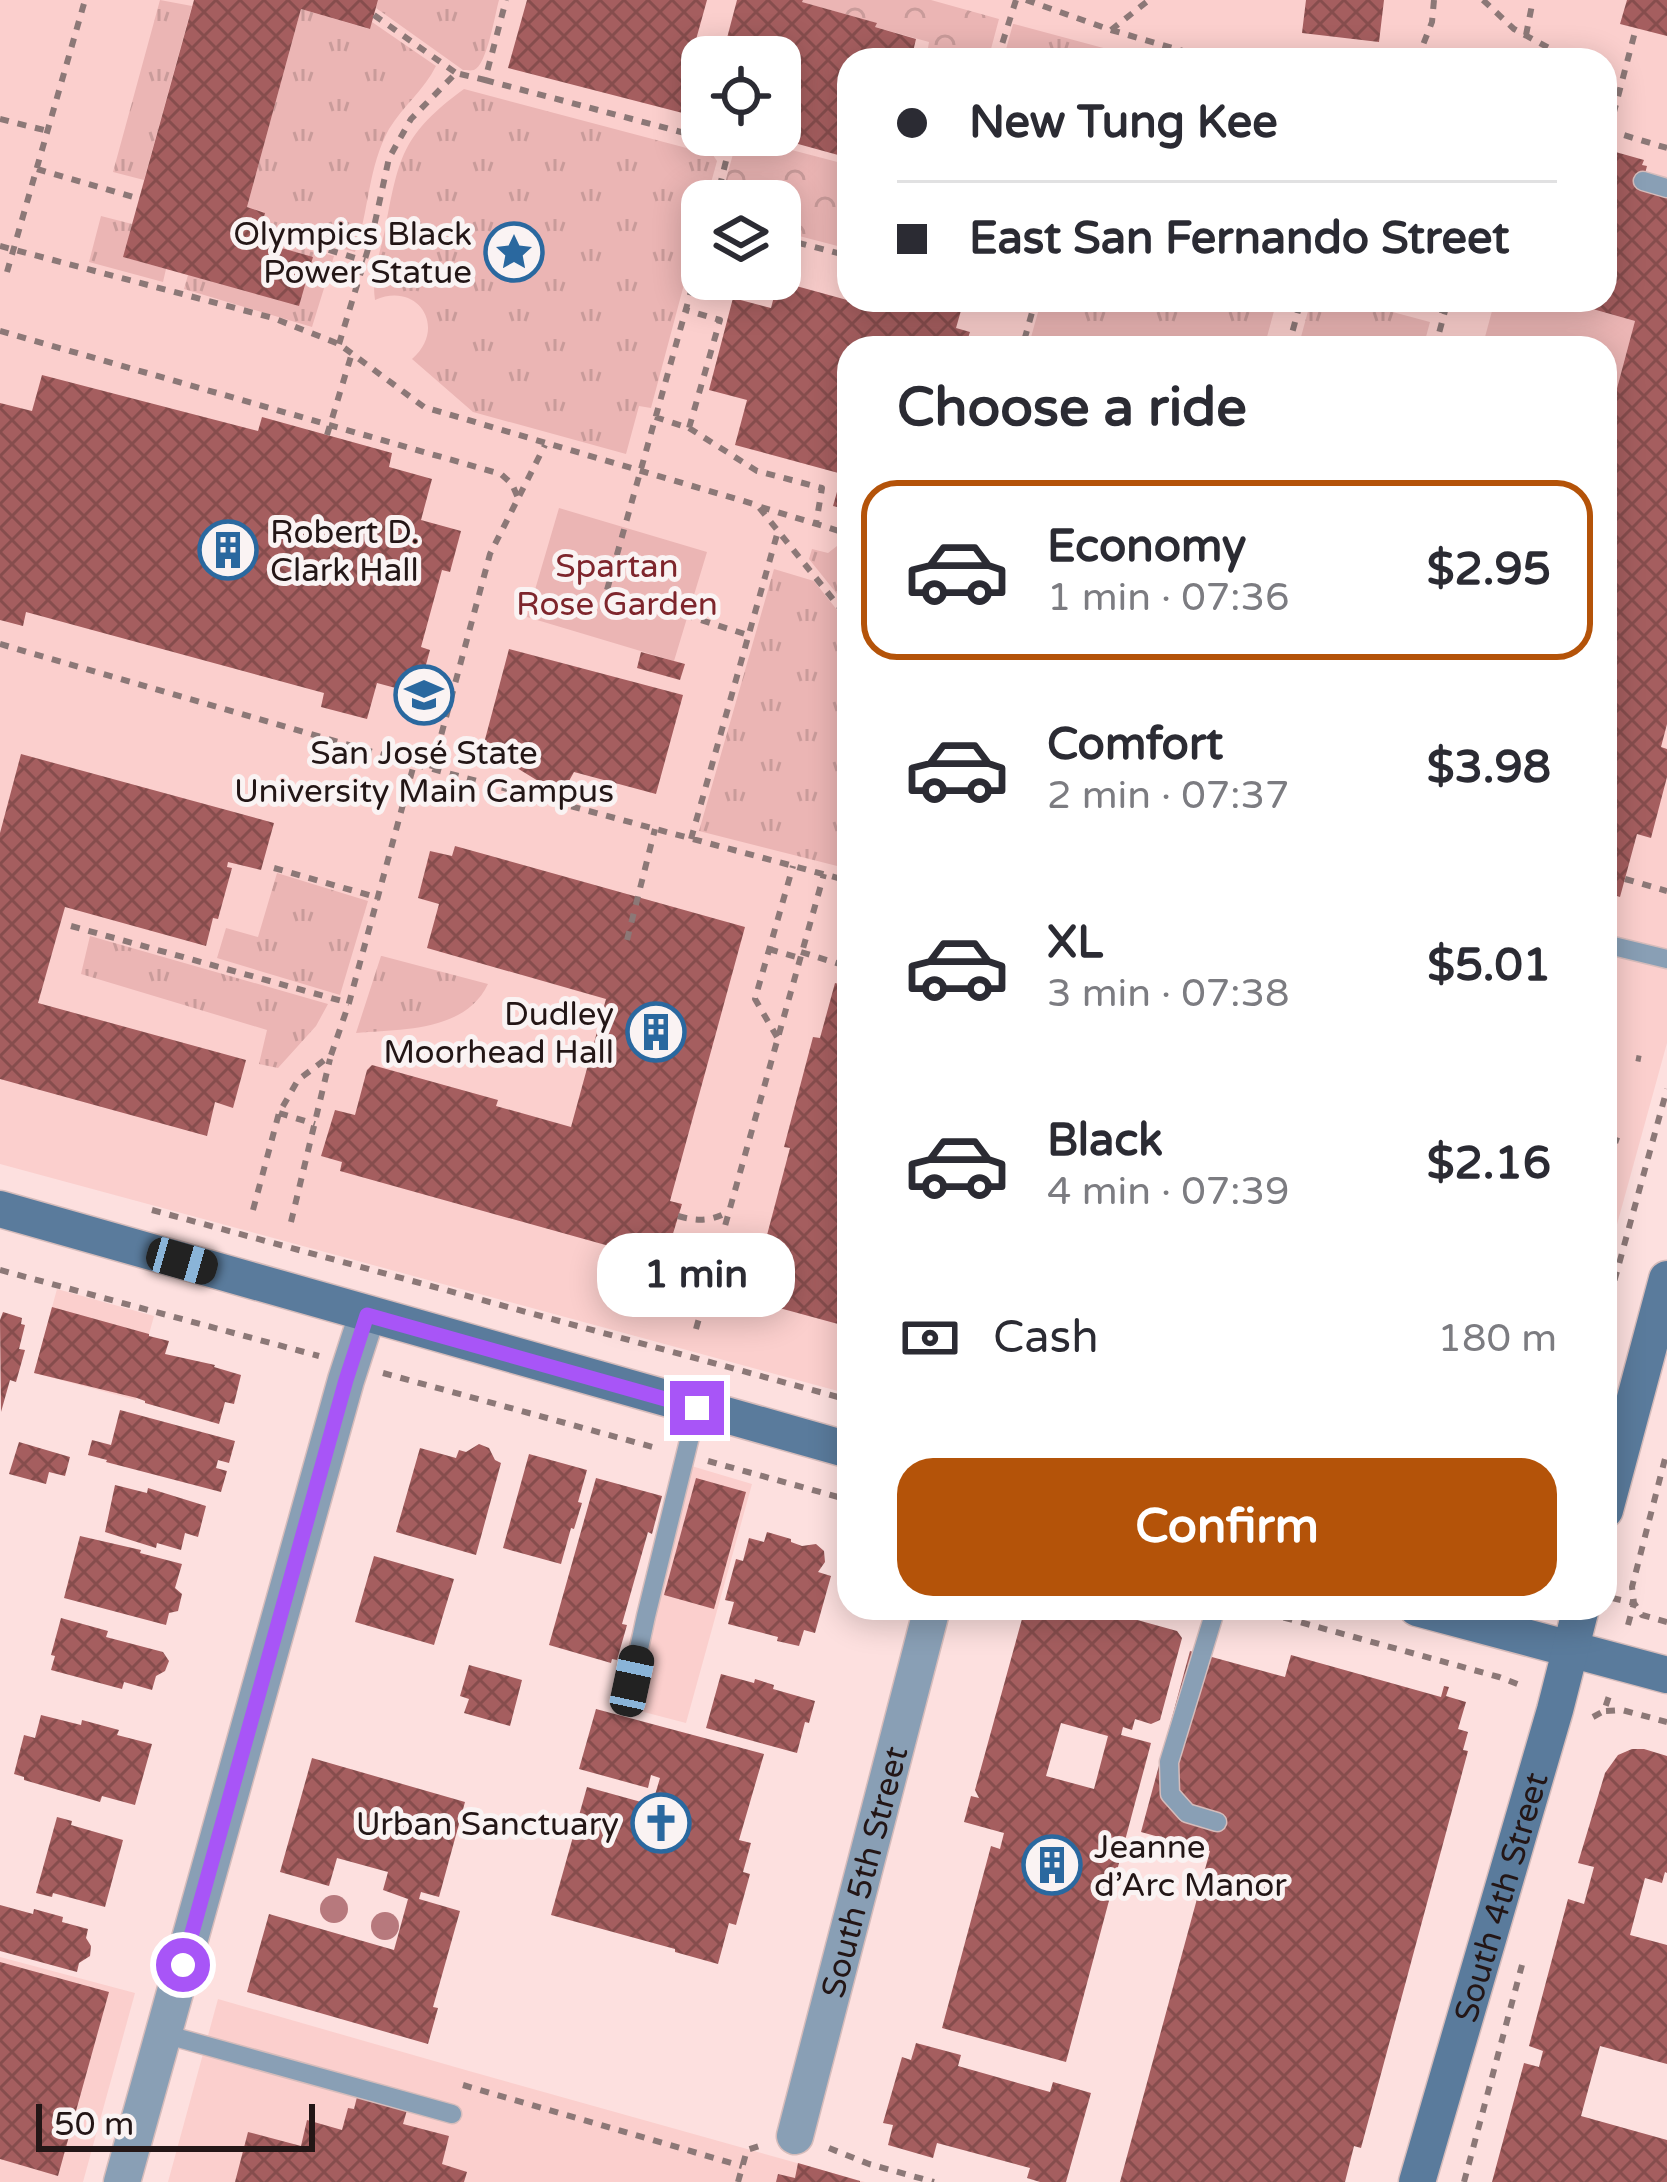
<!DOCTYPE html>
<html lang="en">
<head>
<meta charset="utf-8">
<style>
  :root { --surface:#fff; --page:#f2f2f3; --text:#2b2b33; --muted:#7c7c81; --line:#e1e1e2; --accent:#b45309 }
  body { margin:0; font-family:"Varela Round",sans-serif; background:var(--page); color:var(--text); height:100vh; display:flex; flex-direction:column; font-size:45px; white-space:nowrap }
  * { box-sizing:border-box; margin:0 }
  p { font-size:39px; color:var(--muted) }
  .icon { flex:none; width:66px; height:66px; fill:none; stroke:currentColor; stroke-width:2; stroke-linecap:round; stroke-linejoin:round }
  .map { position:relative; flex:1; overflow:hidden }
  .panel { position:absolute; left:837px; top:336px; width:780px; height:1284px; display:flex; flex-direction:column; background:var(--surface); border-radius:36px; box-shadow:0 6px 30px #0003 }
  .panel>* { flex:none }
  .banner { position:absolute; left:837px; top:48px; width:780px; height:264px; border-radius:36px; box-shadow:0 6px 30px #0003; display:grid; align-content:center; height:264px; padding:0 60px; background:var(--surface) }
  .buttons { position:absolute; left:681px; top:36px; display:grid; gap:24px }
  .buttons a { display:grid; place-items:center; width:120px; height:120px; border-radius:24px; background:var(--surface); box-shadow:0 6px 30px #0003; font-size:60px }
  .scale { position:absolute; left:36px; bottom:30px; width:279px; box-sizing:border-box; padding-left:12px; border:6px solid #231616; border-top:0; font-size:33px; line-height:42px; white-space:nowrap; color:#231616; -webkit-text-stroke:9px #faf3f3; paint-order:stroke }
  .end { position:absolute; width:54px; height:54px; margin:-27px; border:15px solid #a855f7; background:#fff; box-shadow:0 0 0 6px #fff }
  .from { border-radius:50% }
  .bubble { position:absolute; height:84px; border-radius:36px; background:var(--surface); box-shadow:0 6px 30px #0003; font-size:39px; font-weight:800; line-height:84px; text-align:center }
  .car { position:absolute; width:36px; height:72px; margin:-36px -18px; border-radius:15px; box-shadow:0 0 9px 3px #0007; background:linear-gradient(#222 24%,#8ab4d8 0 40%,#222 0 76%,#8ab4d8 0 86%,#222 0) }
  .banner b { display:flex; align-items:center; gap:42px; height:114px; font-size:45px }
  .banner b+b { border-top:3px solid var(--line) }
  .banner i { width:30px; height:30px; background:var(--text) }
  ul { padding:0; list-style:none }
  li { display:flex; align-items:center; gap:36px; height:180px; margin:0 24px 18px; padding:0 36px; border:6px solid transparent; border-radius:36px }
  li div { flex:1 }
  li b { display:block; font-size:45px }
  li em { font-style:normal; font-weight:800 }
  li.selected { border-color:var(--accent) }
  li>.icon { width:108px; height:108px; stroke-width:1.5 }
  h2 { padding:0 60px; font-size:54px; line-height:144px }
  .pay { display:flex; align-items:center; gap:30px; height:132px; padding:0 60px; font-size:45px }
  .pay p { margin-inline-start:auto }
  .action { display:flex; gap:24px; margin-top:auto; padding:24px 60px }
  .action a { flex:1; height:138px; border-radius:36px; background:var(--accent); color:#fff; font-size:48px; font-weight:800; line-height:138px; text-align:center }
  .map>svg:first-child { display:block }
  .built { fill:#fbcfcd; fill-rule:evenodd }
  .grass { fill:url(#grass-tufts) }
  .forest { fill:url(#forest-crowns) }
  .garden { fill:#ebb5b4 }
  .building { fill:url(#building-cross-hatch); fill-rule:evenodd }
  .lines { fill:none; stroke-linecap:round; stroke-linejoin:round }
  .lane-casing { stroke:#d6bcbb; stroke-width:21 }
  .street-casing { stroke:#d6bcbb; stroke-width:39 }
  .secondary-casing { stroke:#d6bcbb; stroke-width:39 }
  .path { stroke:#8c7877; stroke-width:6; stroke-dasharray:9 9; stroke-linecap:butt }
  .lane { stroke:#899fb5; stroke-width:18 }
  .street { stroke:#899fb5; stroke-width:36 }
  .secondary { stroke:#5a7b9c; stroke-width:36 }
  .tree { fill:#b7797d }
  .route { stroke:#a855f7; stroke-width:15 }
  .labels { text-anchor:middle; stroke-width:10; stroke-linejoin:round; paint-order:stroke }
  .poi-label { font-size:33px; fill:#231616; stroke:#faf3f3; text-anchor:end }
  .park-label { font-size:33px; fill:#7e252c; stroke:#faf3f3 }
  .street-label { font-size:33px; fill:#231616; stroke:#faf3f3 }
</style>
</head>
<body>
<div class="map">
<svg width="1667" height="2182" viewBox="0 0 1667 2182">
  <defs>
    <pattern id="grass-tufts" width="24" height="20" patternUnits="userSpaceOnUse" patternTransform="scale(3)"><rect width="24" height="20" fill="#ebb5b4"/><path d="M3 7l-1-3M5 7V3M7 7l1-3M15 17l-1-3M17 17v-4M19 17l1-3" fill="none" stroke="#c99b9a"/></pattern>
    <pattern id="forest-crowns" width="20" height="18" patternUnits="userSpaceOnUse" patternTransform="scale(3)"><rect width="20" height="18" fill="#ebb5b4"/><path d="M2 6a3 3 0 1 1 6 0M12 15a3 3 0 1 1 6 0" fill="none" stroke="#c99b9a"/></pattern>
    <pattern id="building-cross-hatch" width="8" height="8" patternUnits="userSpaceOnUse" patternTransform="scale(3)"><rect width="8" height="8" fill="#a55e5f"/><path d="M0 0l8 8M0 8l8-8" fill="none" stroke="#864d4d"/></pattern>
  </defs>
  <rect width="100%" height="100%" fill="#fde0df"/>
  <path class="built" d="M0 0H1667V1043L1605 1268V348H849V1394L0 1164ZM702 57H780V135H702ZM849 60H1605V300H849ZM702 201H780V279H702Z
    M57 1289 154 1316 137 1378 142 1381 136 1400 34 1373Z
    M678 1462 752 1484 686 1723 613 1704Z
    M0 1957 135 1993 83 2182H0Z
    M218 1999 469 2071 865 2182H168Z"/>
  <path class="grass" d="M160 0 192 6 144 180 113 172Z
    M378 0H499C495 14 487 65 474 70 470 71 467 70 463 70L376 8Z
    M301 9 369 29 372 22 436 66C424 90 403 106 389 129 368 167 369 211 355 252L271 228 263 220 264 212 247 207Z
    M1013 24H1014L1148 60H1003Z
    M464 89 713 155 717 161 706 201H702V217L651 408 639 406 626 454 473 412 412 359C448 328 418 281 375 300 371 274 381 251 386 225 399 155 404 133 464 89Z
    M101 216 132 224 124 257 166 269 163 282 89 262Z
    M269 239 334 256 312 327 184 289 188 275 257 241Z
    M1025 300H1277L1264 348H1028L1040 305Z
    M1311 300H1364L1374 303V307L1430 322 1423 348H1298Z
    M837 546 849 549V609L809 559 812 549 828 553Z
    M774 569 814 581 849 625V869L699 831Z
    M277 873 368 901 340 995 217 958 226 928 258 937Z
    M90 936 328 1004 316 1026 278 1068 259 1064 267 1030 81 974Z
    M381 956H382L488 984C465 1032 402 1029 356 1033Z"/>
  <path class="forest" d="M803 0H931L999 19 988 60H967L928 48 929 42 875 27 876 23 802 2Z
    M738 136 849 165V249L780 231V201H720Z"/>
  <path class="garden" d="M1495 300H1559L1635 321 1605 433V348H1482Z
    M559 508 707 552 674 661 527 617Z"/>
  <path class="building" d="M194 0H378L370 29 301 9 247 207 265 213 257 241 313 257 299 306 123 257Z
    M527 0H707L692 54 699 56 703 41 718 45 715 57H702V118L508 68Z
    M737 0H803L802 2 877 23 875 27 916 39 912 56 920 60H849V158L769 136 780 135V57H722Z
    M1306 0H1384L1379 42 1302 33Z
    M1627 0H1667V36L1620 24Z
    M1605 149 1644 160 1642 165 1647 166 1641 189 1667 196V724L1661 747 1667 749V777L1651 838 1637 834 1620 897 1605 892V433L1635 321 1564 301 1605 300Z
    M778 281 887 311 890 300H937L962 307 956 328 970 332 968 338 986 342 984 348H849V510L833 506 842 474 735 445 747 400 709 390 733 298 771 308Z
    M42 375 258 431 262 417 392 453 389 467 432 479 421 520 461 531 450 572 442 570 421 647 430 650 418 694 377 683 367 719 321 707 324 693 26 612 23 626 0 620V403L32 411Z
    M509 649 683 695 656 794 574 772 561 795 483 747Z
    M641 652 685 664 680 680 637 668Z
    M21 754 274 823 261 870 228 862 227 867 232 868 218 919 213 918 206 946 65 907 38 1003 246 1060 233 1108 215 1102 207 1136 0 1079V833Z
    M455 846 745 927 670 1201 682 1204 668 1250 648 1245 645 1256 340 1171 342 1162 321 1156 335 1110 355 1115 367 1070 372 1065 498 1100 496 1106 571 1127 606 999 427 948 439 904 418 898 430 851 452 856Z
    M843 966 849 967V1327L750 1300 748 1304 730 1298 743 1249 762 1254 790 1148 784 1147 813 1037 820 1038 835 983 839 984Z
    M52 1307 149 1334V1336L169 1341 165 1354 215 1365 214 1367 241 1375 234 1404 225 1402 219 1424 145 1403V1401L137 1398 34 1373Z
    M3 1312 22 1318 21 1324 25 1325 19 1349 25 1350 16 1382 10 1380 1 1412 0 1320Z
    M120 1410 235 1441 229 1463 218 1460 216 1468 227 1471 221 1492 106 1462 107 1460 88 1455 92 1440 111 1445Z
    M19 1442 70 1457 65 1476 49 1472 46 1484 9 1474Z
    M479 1444 489 1448 495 1460 501 1463 476 1555 396 1532 420 1448 456 1458 459 1450 466 1452Z
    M529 1454 587 1470 578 1502 582 1503 574 1529 571 1528 561 1564 503 1548Z
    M596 1478 662 1496 652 1534 648 1532 622 1624 627 1625 617 1660 612 1659 611 1663 549 1645Z
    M696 1478 746 1492 714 1609 664 1595Z
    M115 1485 147 1493 148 1488 206 1506 198 1537 185 1533 181 1550 157 1543 156 1548 105 1532Z
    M767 1532 791 1539V1542L802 1546 816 1544 824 1551 825 1562 818 1572 831 1576 815 1633 804 1630 799 1646 777 1641 778 1637 728 1624 734 1602 725 1600 736 1559 743 1561 749 1538 764 1542Z
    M80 1536 141 1550 140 1553 182 1564 175 1588 182 1594 178 1611 169 1613 166 1625 64 1598Z
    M374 1556 454 1579 434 1645 355 1622Z
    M1025 1608H1094L1177 1631 1182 1638 1160 1720 1151 1724 1135 1719 1132 1730 1123 1727 1121 1735 1151 1743 1066 2062 942 2028 991 1846 1000 1849 1004 1833 964 1822 971 1796 979 1798 975 1790ZM1061 1723 1108 1736 1094 1789 1046 1776Z
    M61 1618 108 1631 106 1637 163 1652 169 1661 165 1671 156 1676 152 1690 124 1682 122 1689 51 1670 55 1656 51 1655Z
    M1190 1651 1285 1677 1291 1655 1441 1697 1444 1686 1449 1687 1446 1696 1466 1702 1458 1729 1468 1732 1463 1750 1468 1751 1361 2148 1354 2146 1345 2182H1120L1210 1851 1141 1832Z
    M469 1665 522 1680 510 1726 464 1713 469 1699 460 1696Z
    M721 1674 754 1683 755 1679 774 1685 773 1689 815 1701 809 1723 805 1722 797 1753 706 1728Z
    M596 1709 764 1754 739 1840 751 1843 743 1872 750 1874 736 1925 729 1923 718 1964 675 1952V1949L551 1915 587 1787 652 1805 660 1778 651 1775 648 1788 579 1769Z
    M41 1715 81 1725 82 1720 119 1730 117 1735 152 1744 135 1805 102 1796 100 1802 24 1780V1777L14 1774 24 1735 35 1738Z
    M1632 1749H1644L1667 1756V1873L1665 1872 1662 1883 1645 1878 1630 1935 1667 1945V2064L1600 2046 1581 2116 1667 2140V2182H1492L1524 2063 1539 2067 1543 2051 1529 2046 1568 1899 1584 1904 1594 1867 1578 1863 1605 1773 1618 1755Z
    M312 1758 465 1802 439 1897 421 1892 419 1899 460 1911 433 2007 438 2008 428 2044 247 1992 269 1914 394 1950 408 1899 383 1890 388 1872 337 1858 329 1886 280 1872Z
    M57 1817 72 1821 71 1825 123 1840 105 1907 53 1893 52 1897 36 1893Z
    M0 1905 33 1914 34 1909 63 1917 62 1922 88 1929 86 1938 91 1946 90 1956 79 1963 77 1972 0 1951Z
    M0 1962 109 1992 58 2176 0 2159Z
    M916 2043 961 2055 958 2066 1050 2092 1053 2082 1091 2093 1066 2182H1040L1027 2178 1030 2168 937 2143 933 2158 888 2145 893 2125 883 2123 902 2057 911 2060Z
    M357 2097 407 2110 403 2124 449 2136 442 2164 467 2172 464 2182H235L248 2132 301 2146 307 2120 342 2130 348 2108 354 2109Z
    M798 2163 860 2181V2182H776L778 2174 795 2178Z"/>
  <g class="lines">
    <g class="lane-casing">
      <path id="lane" d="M1643 181 1667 188
        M1605 944 1667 959
        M1216 1608 1169 1762 1170 1794 1187 1813 1217 1822
        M632 1681 646 1616 697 1408
        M164 2034 452 2114"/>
    </g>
    <g class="street-casing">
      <g id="street">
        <path id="s1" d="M795 2136 932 1608"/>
        <path d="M122 2182 346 1380 367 1315"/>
      </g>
    </g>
    <g class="secondary-casing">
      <g id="secondary">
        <path d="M0 1209 849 1450"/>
        <path d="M1605 1510 1667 1279"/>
        <path d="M1417 1608 1667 1675"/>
        <path id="s2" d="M1417 2182 1555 1710 1581 1608"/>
      </g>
    </g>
    <path class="path" d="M1026 0 1111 30 1214 60
      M1483 0 1514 29 1571 60
      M374 15 456 73
      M1111 30 1149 0
      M1526 35 1533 0
      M997 60 1016 0
      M1417 60 1432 22 1434 0
      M485 80 730 145 716 201
      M0 119 48 131
      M1607 130 1667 148
      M1609 131 1636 28
      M37 169 140 199
      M260 229 365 261
      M780 238 849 256
      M0 246 273 318 339 344 424 407 757 505 849 619
      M702 252 607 590 748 635
      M7 272 85 0
      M1003 300 1033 309 1022 348
      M1405 300 1445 311 1435 348
      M0 331 501 474 512 484 518 498
      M339 344 372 236 389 158 411 119 456 73 485 80 506 0
      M1288 348 1301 300
      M655 417 689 428 720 320 686 310
      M689 428 757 471 822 488 816 524
      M327 435 352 353
      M761 507 849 534
      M0 644 414 764 849 881
      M432 769 490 554 545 445
      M691 839 778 531
      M274 868 379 898
      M1625 879 1667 891
      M71 926 349 1003
      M627 940 655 829
      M769 949 800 958
      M801 952 849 967
      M777 1037 755 999 793 866
      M1636 1058 1641 1059
      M279 1113 315 1124
      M1613 1139 1619 1141
      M152 1210 849 1400
      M253 1210 279 1113 298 1080 331 1055 349 1003 414 764
      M678 1216C696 1221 708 1222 726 1213
      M291 1222 330 1059
      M716 1258 739 1263
      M0 1270 319 1356
      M1605 1315 1667 1089
      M696 1329 824 874
      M383 1373 660 1449
      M708 1461 849 1500
      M1612 1598 1634 1603 1642 1615 1667 1622
      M1249 1608 1499 1677 1525 1687
      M1628 1625 1634 1603 1632 1587 1667 1451
      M1606 1711 1622 1710 1667 1722
      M1593 1717 1604 1711 1609 1696
      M463 2085 742 2166
      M829 2148 869 2164 934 2182
      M738 2182 747 2150 759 2146
      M1464 2182 1522 1965"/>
    <use href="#lane" class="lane"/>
    <use href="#street" class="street"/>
    <use href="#secondary" class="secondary"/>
  </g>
  <g class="tree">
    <circle cx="334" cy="1909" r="14"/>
    <circle cx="385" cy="1926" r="14"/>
  </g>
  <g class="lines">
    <path class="route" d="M183 1965 346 1380 367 1315 697 1408"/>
  </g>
  <defs>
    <g id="sight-ring" transform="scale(3)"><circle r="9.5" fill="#faf3f3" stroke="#2a689f" stroke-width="1.5"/><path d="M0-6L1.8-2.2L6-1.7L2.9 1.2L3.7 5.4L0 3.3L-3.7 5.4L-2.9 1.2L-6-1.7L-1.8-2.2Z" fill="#2a689f"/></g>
    <g id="building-ring" transform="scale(3)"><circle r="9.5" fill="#faf3f3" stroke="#2a689f" stroke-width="1.5"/><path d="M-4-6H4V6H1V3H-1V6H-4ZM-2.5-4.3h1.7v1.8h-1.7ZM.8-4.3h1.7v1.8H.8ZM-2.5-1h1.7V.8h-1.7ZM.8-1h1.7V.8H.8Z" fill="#2a689f"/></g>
    <g id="university-ring" transform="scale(3)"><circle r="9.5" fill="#faf3f3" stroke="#2a689f" stroke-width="1.5"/><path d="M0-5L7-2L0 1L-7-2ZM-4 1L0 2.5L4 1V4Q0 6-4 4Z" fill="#2a689f"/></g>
    <g id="church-ring" transform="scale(3)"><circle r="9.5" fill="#faf3f3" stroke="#2a689f" stroke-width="1.5"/><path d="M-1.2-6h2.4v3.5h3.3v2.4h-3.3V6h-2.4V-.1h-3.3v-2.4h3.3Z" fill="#2a689f"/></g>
  </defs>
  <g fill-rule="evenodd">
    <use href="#sight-ring" x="514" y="252"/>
    <use href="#building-ring" x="228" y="550"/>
    <use href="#university-ring" x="424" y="695"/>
    <use href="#building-ring" x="656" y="1032"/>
    <use href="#church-ring" x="661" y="1823"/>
    <use href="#building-ring" x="1052" y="1865"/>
  </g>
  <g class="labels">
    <g class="poi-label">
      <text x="472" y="245">Olympics Black<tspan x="472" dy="38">Power Statue</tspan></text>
      <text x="270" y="543" text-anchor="start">Robert D.<tspan x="270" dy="38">Clark Hall</tspan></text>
      <text x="424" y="764" text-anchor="middle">San José State<tspan x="424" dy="38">University Main Campus</tspan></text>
      <text x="614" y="1025">Dudley<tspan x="614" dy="38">Moorhead Hall</tspan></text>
      <text x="619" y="1835">Urban Sanctuary</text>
      <text x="1094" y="1858" text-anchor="start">Jeanne<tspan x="1094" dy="38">d’Arc Manor</tspan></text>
    </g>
    <g class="park-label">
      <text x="617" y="577">Spartan<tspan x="617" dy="38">Rose Garden</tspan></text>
    </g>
    <g class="street-label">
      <text dy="12" stroke="none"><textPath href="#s1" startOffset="273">South 5th Street</textPath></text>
      <text dy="12" stroke="none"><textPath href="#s2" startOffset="297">South 4th Street</textPath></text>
    </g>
  </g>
</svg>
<div class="buttons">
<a><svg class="icon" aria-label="locate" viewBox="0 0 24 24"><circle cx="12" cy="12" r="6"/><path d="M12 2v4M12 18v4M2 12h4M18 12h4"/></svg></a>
<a><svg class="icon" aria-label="layers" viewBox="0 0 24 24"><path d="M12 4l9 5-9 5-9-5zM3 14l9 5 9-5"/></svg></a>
</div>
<div class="scale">50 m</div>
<i class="end from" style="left:183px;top:1965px"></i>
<i class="end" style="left:697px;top:1408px"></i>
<div class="bubble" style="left:597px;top:1233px;width:198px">1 min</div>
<i class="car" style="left:182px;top:1261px;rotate:106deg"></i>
<i class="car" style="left:632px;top:1681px;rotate:12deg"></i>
<div class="banner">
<b><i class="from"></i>New Tung Kee</b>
<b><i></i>East San Fernando Street</b>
</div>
<section class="panel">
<h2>Choose a ride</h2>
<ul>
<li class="selected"><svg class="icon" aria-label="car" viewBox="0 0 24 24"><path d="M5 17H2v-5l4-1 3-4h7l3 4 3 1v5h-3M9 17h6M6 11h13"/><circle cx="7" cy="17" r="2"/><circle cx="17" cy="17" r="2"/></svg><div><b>Economy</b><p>1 min · 07:36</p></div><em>$2.95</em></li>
<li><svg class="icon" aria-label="car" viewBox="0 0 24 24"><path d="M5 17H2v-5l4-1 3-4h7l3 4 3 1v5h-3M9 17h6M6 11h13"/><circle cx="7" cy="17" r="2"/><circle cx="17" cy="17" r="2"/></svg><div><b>Comfort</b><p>2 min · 07:37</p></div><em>$3.98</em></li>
<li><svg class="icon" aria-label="car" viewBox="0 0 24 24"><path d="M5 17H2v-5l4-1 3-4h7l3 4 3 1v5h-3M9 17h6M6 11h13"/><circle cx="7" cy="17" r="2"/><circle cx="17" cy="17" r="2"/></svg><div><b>XL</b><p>3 min · 07:38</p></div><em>$5.01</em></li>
<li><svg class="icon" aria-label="car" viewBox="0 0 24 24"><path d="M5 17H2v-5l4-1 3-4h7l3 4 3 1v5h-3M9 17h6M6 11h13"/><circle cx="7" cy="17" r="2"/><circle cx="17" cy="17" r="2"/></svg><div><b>Black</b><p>4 min · 07:39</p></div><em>$2.16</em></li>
</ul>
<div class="pay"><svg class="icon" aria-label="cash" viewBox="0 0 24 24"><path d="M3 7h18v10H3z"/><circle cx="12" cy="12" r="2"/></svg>Cash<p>180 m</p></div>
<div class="action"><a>Confirm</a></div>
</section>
</div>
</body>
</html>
